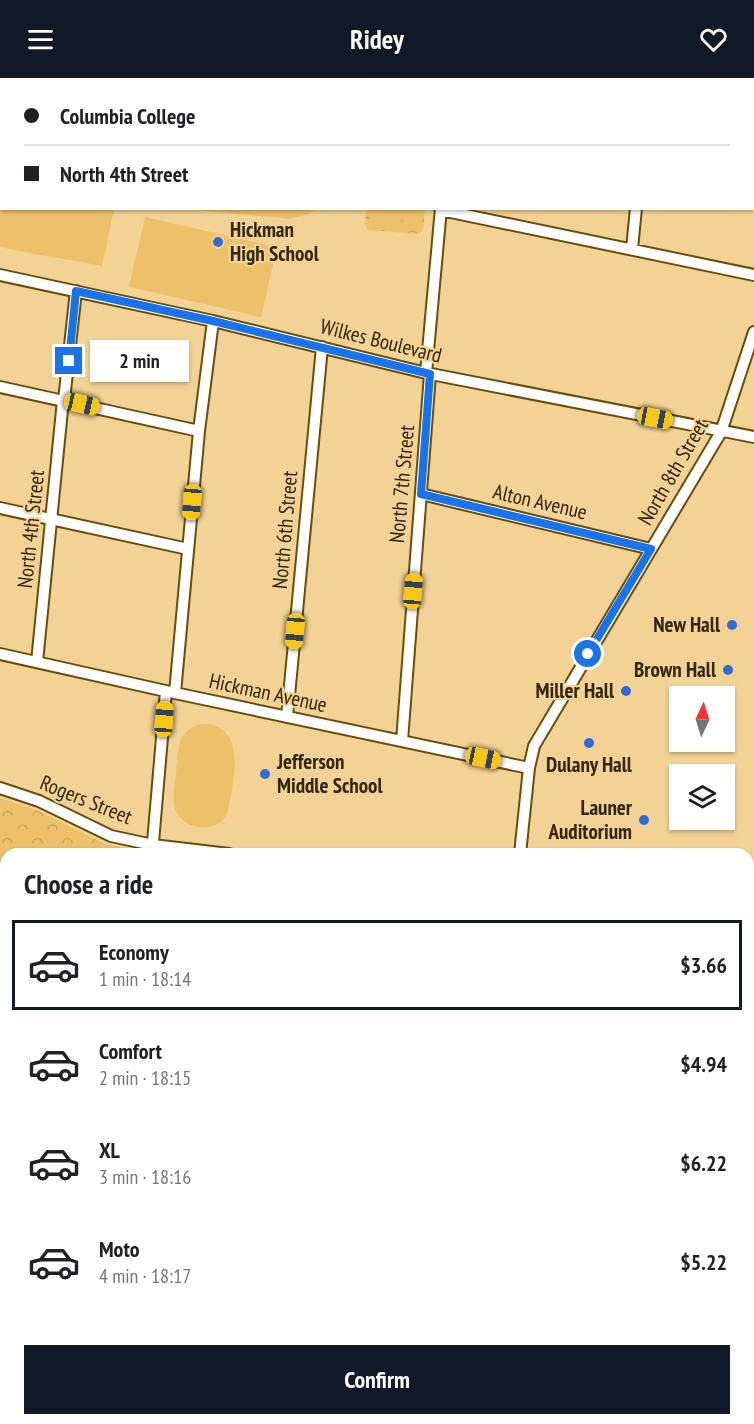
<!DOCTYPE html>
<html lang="en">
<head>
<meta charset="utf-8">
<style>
  :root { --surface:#fff; --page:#f2f2f2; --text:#202124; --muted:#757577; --line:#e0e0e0; --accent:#111827 }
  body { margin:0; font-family:"PT Sans Narrow",sans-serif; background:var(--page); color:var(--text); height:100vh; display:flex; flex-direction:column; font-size:22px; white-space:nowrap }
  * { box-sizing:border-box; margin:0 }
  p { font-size:20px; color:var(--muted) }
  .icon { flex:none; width:33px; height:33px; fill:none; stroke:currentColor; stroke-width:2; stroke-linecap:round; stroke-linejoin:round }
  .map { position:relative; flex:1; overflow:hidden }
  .drawer { position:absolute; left:0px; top:770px; width:754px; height:578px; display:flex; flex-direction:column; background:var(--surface); border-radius:18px 18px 0 0; box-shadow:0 2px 4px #0004 }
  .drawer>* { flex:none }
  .banner { position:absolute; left:0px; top:0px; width:754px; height:132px; box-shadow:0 2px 4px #0004; display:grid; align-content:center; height:132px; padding:0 24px; background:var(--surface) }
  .needle { width:39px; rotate:4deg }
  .fabs { position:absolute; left:669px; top:608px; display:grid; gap:12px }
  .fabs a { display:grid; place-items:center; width:66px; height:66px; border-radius:0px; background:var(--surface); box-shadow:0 2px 4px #0004; font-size:30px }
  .end { position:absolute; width:27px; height:27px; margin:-14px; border:8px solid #1a73e8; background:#fff; box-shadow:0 0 0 3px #fff }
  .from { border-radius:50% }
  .bubble { position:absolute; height:42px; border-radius:0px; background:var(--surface); box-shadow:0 2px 4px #0004; font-size:20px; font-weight:600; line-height:42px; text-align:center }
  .car { position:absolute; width:18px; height:36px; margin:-18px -9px; border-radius:8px; box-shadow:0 0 4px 2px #0007; background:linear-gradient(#f5c518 24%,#345 0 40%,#f5c518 0 76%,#345 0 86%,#f5c518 0) }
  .banner b { display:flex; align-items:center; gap:21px; height:57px; font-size:22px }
  .banner b+b { border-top:2px solid var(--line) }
  .banner i { width:15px; height:15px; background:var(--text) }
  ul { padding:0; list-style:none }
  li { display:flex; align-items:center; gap:18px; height:90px; margin:0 12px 9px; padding:0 12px; border:3px solid transparent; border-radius:0px }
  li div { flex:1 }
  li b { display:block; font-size:22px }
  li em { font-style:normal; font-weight:600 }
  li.selected { border-color:var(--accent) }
  li>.icon { width:54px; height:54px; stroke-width:1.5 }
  h2 { padding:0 24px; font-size:27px; line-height:72px }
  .cta { display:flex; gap:12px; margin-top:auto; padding:12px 24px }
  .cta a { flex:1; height:69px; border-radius:0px; background:var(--accent); color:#fff; font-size:24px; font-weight:600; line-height:69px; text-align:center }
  header { display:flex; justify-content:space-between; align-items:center; height:78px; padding:0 24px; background:var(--accent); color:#fff; font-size:27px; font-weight:600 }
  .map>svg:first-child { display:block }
  .park { fill:url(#park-crowns) }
  .pitch { fill:#edc06a }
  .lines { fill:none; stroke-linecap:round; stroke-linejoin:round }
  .minor-casing { stroke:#6a4d09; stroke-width:14 }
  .minor { stroke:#fff; stroke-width:10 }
  .route { stroke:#1a73e8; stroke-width:8 }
  .poi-dot { fill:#3269d7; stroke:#f3d295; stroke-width:2 }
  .labels { text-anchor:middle; stroke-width:4.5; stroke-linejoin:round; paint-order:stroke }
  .poi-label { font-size:21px; font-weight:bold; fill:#32260d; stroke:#f3d295; text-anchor:end }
  .street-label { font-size:21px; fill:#32260d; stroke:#f3d295 }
</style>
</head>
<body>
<header><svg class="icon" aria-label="menu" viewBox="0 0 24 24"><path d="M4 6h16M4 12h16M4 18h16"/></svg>Ridey<svg class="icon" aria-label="heart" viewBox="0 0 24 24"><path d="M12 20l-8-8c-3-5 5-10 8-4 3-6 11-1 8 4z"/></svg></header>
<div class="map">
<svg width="754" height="1346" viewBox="0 0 754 1346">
  <defs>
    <pattern id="park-crowns" width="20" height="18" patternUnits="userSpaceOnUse" patternTransform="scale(1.5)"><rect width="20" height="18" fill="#edc06a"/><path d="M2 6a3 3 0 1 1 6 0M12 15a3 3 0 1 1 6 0" fill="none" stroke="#cca55b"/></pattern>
  </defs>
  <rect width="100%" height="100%" fill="#f3d295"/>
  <path class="park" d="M366 131H425L423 153 419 156 368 152 365 147Z
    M0 720 37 732 105 766 135 772 140 775 6 776V923H0Z"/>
  <path class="pitch" d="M1 86 2 130 114 131 102 188C68 181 34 177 0 169V88Z
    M186 131H316L308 136 290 141Z
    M370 131H384L383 145 369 144Z
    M388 131H402L401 147 387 145Z
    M407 131H421L419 148 405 147Z
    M145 139 277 169 261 239 129 209Z
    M201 646C249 645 233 704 228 733 224 743 217 748 207 749 191 751 175 742 174 724 173 715 175 705 176 696 177 686 177 675 180 664 184 654 190 648 201 646Z
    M0 843 6 844V923H0Z"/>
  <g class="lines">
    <g class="minor-casing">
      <path id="minor" d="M452 2V0
        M648 2V0
        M441 132 754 197
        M632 171 636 130
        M0 197 213 243 426 295 754 359
        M426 295 441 130
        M0 309 199 353
        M64 322 76 213
        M421 416 651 471
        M0 430 188 471
        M0 576 170 614 529 690
        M37 584 63 322
        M175 615 199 353 213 243
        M287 639 322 269
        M402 663 430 296
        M0 710 39 723 111 758 153 767 229 776
        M152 776 166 613
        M520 776 529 690 534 668 721 354 754 254
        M748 854 754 855
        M748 953 754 954
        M0 1063H6
        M748 1136 754 1137
        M0 1194H6
        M0 1331 6 1332
        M106 1341 161 1346
        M217 1346 218 1341
        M331 1346V1341
        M561 1346V1341
        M676 1346 677 1341"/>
    </g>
    <use href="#minor" class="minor"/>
  </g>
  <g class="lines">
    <path class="route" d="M69 283 76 213 213 243 430 296 421 416 651 471 588 576"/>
  </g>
  <g class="poi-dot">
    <circle cx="218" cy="164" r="6"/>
    <circle cx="732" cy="547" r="6"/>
    <circle cx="728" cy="592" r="6"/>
    <circle cx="626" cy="613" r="6"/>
    <circle cx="589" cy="665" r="6"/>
    <circle cx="265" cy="696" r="6"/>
    <circle cx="644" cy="742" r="6"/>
  </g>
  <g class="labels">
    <g class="poi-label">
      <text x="230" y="159" text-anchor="start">Hickman<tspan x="230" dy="24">High School</tspan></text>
      <text x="720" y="554">New Hall</text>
      <text x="716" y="599">Brown Hall</text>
      <text x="614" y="620">Miller Hall</text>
      <text x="277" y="691" text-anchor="start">Jefferson<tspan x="277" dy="24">Middle School</tspan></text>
      <text x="589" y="694" text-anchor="middle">Dulany Hall</text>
      <text x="632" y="737">Launer<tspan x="632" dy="24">Auditorium</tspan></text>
    </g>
    <g class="street-label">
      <text transform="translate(381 263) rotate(14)" y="7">Wilkes Boulevard</text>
      <text transform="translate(673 394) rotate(-60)" y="7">North 8th Street</text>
      <text transform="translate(402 406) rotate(-85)" y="7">North 7th Street</text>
      <text transform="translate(540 424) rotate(13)" y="7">Alton Avenue</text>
      <text transform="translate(31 451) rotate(-84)" y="7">North 4th Street</text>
      <text transform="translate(285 452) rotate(-85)" y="7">North 6th Street</text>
      <text transform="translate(268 615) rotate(12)" y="7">Hickman Avenue</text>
      <text transform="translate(86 722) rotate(22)" y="7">Rogers Street</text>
    </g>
  </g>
</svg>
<div class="fabs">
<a><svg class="needle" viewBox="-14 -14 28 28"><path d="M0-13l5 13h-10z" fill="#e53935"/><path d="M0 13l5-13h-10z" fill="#757577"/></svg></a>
<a><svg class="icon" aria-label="layers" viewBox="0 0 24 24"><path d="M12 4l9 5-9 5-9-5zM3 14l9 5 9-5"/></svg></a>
</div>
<i class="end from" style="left:588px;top:576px"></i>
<i class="end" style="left:69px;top:283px"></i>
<div class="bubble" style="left:90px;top:262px;width:99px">2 min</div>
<i class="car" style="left:82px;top:326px;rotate:103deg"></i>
<i class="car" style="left:655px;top:340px;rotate:101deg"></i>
<i class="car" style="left:192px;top:424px;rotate:185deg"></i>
<i class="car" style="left:413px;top:513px;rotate:5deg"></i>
<i class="car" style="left:295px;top:553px;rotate:185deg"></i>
<i class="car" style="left:164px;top:641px;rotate:4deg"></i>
<i class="car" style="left:483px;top:680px;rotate:102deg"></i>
<div class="banner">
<b><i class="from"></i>Columbia College</b>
<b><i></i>North 4th Street</b>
</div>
<section class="drawer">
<h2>Choose a ride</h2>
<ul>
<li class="selected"><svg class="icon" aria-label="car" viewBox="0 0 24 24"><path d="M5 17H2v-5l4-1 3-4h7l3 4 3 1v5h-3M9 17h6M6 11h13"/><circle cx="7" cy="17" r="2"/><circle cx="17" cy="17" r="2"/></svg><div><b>Economy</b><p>1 min · 18:14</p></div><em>$3.66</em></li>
<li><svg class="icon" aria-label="car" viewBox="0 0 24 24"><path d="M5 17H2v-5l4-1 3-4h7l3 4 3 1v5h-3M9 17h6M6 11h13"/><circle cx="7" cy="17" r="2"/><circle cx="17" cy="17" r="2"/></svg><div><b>Comfort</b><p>2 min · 18:15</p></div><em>$4.94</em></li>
<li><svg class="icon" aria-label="car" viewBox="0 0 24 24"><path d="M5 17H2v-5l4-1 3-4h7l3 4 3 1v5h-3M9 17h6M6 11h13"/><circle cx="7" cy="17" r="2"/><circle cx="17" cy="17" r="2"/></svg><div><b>XL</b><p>3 min · 18:16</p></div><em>$6.22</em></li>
<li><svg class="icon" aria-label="car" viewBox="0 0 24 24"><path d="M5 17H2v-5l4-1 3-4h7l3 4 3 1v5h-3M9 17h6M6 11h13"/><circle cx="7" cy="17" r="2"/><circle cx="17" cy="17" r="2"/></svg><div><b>Moto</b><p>4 min · 18:17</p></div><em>$5.22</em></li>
</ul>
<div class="cta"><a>Confirm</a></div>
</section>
</div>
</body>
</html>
